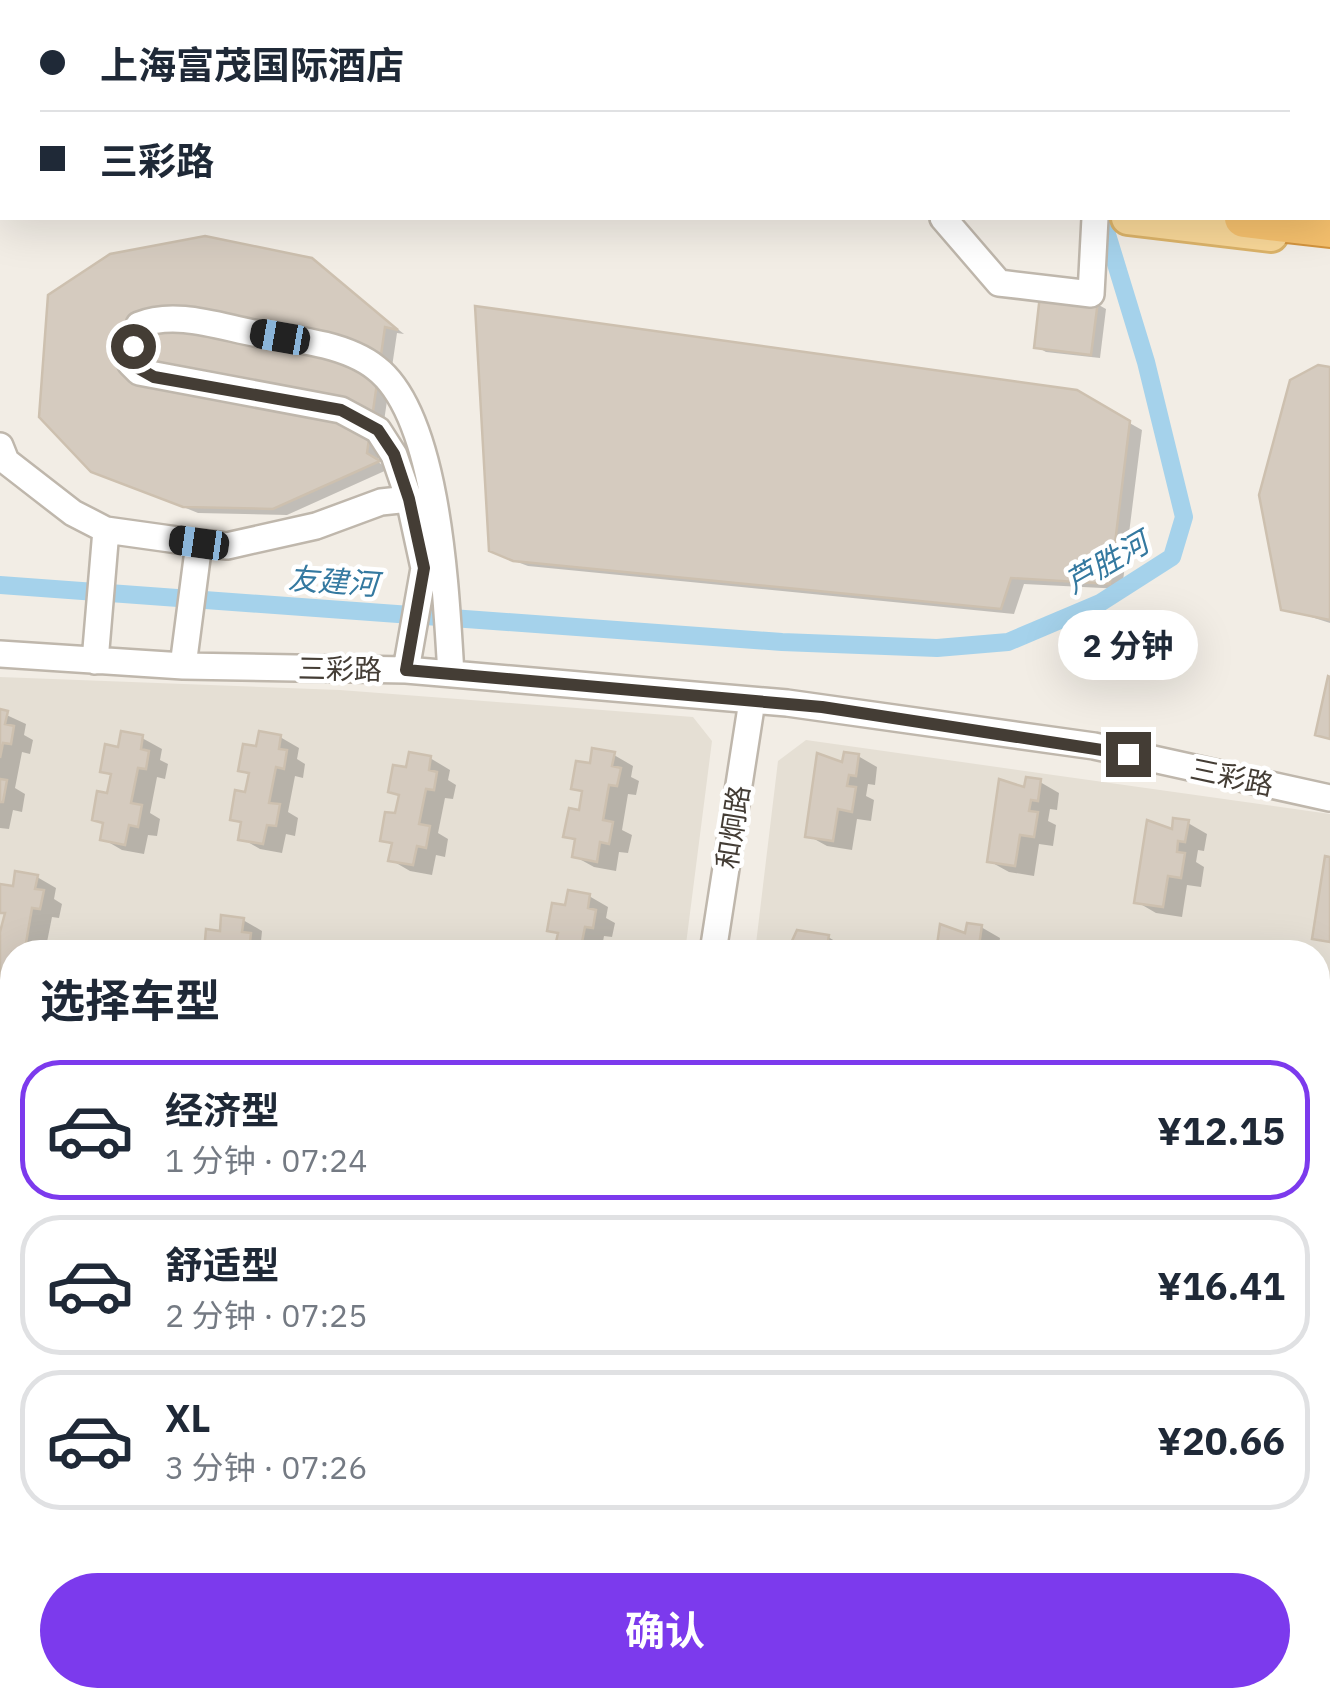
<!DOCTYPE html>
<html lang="zh">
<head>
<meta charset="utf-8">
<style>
  :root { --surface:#fff; --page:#f6f6f7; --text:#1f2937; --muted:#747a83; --line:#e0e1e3; --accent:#7c3aed }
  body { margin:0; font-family:"IBM Plex Sans","Noto Sans SC",sans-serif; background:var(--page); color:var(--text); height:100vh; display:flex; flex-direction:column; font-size:38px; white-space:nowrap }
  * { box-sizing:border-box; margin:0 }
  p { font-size:32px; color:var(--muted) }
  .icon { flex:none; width:55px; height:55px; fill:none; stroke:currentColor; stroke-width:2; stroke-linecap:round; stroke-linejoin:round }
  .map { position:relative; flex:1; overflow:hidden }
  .side { position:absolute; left:0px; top:940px; width:1330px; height:768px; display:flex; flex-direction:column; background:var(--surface); border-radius:40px 40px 0 0; box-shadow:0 10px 40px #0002 }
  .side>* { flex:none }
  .guide { position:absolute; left:0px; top:0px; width:1330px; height:220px; box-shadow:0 10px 40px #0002; display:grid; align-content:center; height:220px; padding:0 40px; background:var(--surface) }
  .end { position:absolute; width:45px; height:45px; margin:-22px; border:12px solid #443d35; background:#fff; box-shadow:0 0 0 5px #fff }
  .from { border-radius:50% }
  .bubble { position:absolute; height:70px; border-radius:35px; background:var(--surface); box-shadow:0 10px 40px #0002; font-size:32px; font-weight:700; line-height:70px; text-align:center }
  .car { position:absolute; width:30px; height:60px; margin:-30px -15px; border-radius:12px; box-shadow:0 0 8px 2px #0007; background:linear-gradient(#222 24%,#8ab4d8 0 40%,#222 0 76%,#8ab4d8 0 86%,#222 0) }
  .guide b { display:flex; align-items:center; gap:35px; height:95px; font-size:38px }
  .guide b+b { border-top:2px solid var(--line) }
  .guide i { width:25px; height:25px; background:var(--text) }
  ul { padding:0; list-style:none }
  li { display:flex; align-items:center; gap:30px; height:140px; margin:0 20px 15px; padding:0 20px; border:5px solid var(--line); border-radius:40px }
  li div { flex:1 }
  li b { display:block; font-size:38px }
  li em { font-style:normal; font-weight:700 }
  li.selected { border-color:var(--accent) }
  li>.icon { width:90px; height:90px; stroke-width:1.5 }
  h2 { padding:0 40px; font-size:45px; line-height:120px }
  .cta { display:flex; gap:20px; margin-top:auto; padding:20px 40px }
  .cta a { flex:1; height:115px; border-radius:60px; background:var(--accent); color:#fff; font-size:40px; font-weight:700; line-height:115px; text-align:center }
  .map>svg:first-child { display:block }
  .residential { fill:#e5dfd4 }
  .green { fill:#cfe4b0 }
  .shadow { fill:#0003 }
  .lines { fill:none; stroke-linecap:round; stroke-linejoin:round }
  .canal { stroke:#a5d2eb; stroke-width:18 }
  .river { stroke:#a5d2eb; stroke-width:30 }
  .building { fill:#d5cbbf; stroke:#cdc0af; stroke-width:2.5 }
  .minor-casing { stroke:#bfb7ac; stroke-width:30 }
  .major-casing { stroke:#dcb369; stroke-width:38 }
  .highway-casing { stroke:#d3943e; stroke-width:42 }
  .minor { stroke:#fff; stroke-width:25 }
  .major { stroke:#f8d798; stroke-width:32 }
  .highway { stroke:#f5c06d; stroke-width:38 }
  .route { stroke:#443d35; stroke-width:12 }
  .labels { text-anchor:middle; stroke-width:9; stroke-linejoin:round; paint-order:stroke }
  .street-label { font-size:28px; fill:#443d35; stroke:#fff }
  .water-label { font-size:30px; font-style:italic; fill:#3479a0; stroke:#fff }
</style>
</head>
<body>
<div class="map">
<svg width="1330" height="1706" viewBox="0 0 1330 1706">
  <rect width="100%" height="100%" fill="#f2ede5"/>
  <path class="residential" d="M0 677 340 690 693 717 712 741 685 952H12V1268L0 1213Z
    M806 740 1330 814V1442L1327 1458 1318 1468V952H755L778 761Z
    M79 1695H623V1706H80Z
    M799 1695H1124V1706H799Z"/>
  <path class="green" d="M1219 1695H1304L1311 1696V1706H1211Z"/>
  <path class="shadow" d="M1083 0H1172L1162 2Z
    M311 261 404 334 397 333 378 462 389 469 287 515 198 513 93 470Z
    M1097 304 1106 309 1100 358 1046 352 1037 347Z
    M1330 369V623L1283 608Z
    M1076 393 1142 430 1122 589 1024 584 1014 614 528 566 504 557Z
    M0 712 26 724 24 735 33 740 30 754 22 752 15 788 25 794 22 812 13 810 9 829 0 828Z
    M280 737 299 748 297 759 305 764 303 778 295 776 288 812 298 818 295 836 286 834 282 853 260 849 241 838 243 825 233 818 247 795 251 776 240 770 258 749Z
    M142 738 162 749 160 760 168 764 165 779 157 777 150 813 160 819 157 836 148 835 144 854 122 850 103 839 106 825 95 819 109 796 113 777 103 771 120 749Z
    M614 755 633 766 631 777 639 781 636 795 628 794 622 830 632 835 628 853 619 852 616 871 594 867 574 856 577 842 566 836 581 813 584 793 574 787 592 766Z
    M858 756 877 767 875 785 868 784 866 796 874 800 871 821 857 819 852 850 827 846 807 835 844 766Z
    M430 758 450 770 448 780 456 785 453 799 445 798 438 833 448 839 445 857 436 855 432 875 410 871 391 860 394 846 383 840 397 816 401 797 391 791 408 770Z
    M1040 782 1059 793 1057 810 1050 809 1048 821 1056 825 1053 846 1039 844 1034 876 1009 872 989 861 1026 791Z
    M1188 823 1207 834 1204 851 1198 850 1196 862 1204 867 1201 887 1187 885 1182 917 1156 913 1137 902 1174 832Z
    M37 877 56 888 54 899 62 904 59 918 52 917 45 952H12V987L0 980V935L7 916 0 912V894Z
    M589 896 608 907 606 918 615 923 612 937 604 936 601 952H556L560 935 550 930 567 908Z
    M243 920 262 931 261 941 269 946V952H206L208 932 222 933Z
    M942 927 967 937 981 927 1000 938 998 952H939Z
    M799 932 828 937 847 948 846 952H789Z
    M1318 988 1330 992V1071L1318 1069Z
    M1318 1102 1330 1109V1171L1326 1170 1321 1203 1318 1202Z
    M1318 1233 1330 1240V1253L1321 1251V1257L1330 1262V1274L1318 1286Z
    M130 1695H198L191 1706H123Z
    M317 1695H389L380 1706H309Z
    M519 1695H588L581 1706H512Z
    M694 1695H794L793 1706H693Z
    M872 1695H906L922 1706H870Z"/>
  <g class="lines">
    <path class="canal" d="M1035 0 1036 2
      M0 585 782 642 937 648 1008 642 1100 603 1172 557 1184 517 1146 362 1102 218
      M1318 1663 1330 1664"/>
    <path class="river" d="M1172 1706V1695"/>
  </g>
  <path class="building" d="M205 236 312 258 398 330 385 327 367 453 380 461 273 509 183 507 91 472 39 417 48 295 110 254Z
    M1040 295 1098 301 1091 355 1034 348Z
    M475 306 1077 390 1130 421 1110 584 1011 578 1001 609 513 561 489 551Z
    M1318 365 1330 367V620L1281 610 1259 495 1290 380Z
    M1328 676 1330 677V739L1315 735Z
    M0 709 8 711 5 724 14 726 11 744 3 743 0 758Z
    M121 731 143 735 141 749 149 751 146 769 138 768 131 803 142 805 138 827 129 825 125 845 100 840 103 823 92 820 97 791 107 793 111 774 100 772 105 744 118 747Z
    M259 731 281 735 279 749 287 750 284 769 276 767 269 803 280 804 276 826 267 825 263 844 238 840 241 822 230 820 235 790 245 792 249 773 238 771 243 744 256 746Z
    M592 748 615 752 612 766 621 768 617 786 609 785 603 820 613 822 609 844 600 842 597 862 572 857 575 839 563 837 569 808 579 810 582 791 571 789 576 761 590 763Z
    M409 752 431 756 429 770 437 772 434 790 426 789 419 824 430 826 426 848 417 846 413 865 388 861 392 843 380 841 385 812 395 813 399 795 388 792 393 765 406 767Z
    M844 752 859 754 856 776 849 775 847 786 856 787 852 812 838 809 833 841 805 837 817 753 842 762Z
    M1026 777 1041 779 1038 801 1031 800 1029 811 1038 812 1034 837 1020 835 1015 866 987 862 999 779 1024 787Z
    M0 779 7 780 3 802H0Z
    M1173 818 1189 820 1185 842 1178 841 1177 852 1185 853 1181 878 1168 876 1163 907 1134 903 1147 820 1172 829Z
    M1325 856 1330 857V942L1312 939Z
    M15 871 38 875 35 889 44 890 40 909 32 908 26 943 36 945 35 952H12V983L0 981V932L5 913H0V884L13 886Z
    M568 890 590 894 588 908 596 910 593 928 585 927 580 952H544L554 951 558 933 547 931 552 903 565 905Z
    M221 915 244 918 242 932 251 933 249 951 204 952 206 929 220 931Z
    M967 923 982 925 979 946 972 945 971 952H936L940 924 965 933Z
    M797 930 829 935 826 952H787Z
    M1318 985 1324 986 1322 997 1330 999V1065L1318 1063Z
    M1318 1129 1320 1136 1327 1137 1324 1154 1318 1153Z
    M127 1695H172L165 1706H120Z
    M314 1695H361L353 1706H306Z
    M516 1695H562L555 1706H509Z
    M692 1695H781L780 1706H691Z
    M869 1695H903L901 1706H867Z"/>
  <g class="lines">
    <g class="minor-casing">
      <path id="minor" d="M561 2 562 0
        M591 2 592 0
        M1328 118H1330
        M943 218 999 283 1091 294 1095 218
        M0 446 6 461 73 513 106 530 199 543 227 546 316 526 381 502 409 499
        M0 654 183 666 406 670 787 703 1094 746 1330 798
        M95 661 106 530
        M183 666 199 543
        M406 670 424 568 409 499 394 455 378 430 341 410 139 372 131 364 139 325C176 310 220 327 259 334 295 339 346 344 376 368 440 417 446 598 451 674
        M713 952 752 701
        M0 1376 12 1377
        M1318 1501 1330 1503
        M653 1695V1706"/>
    </g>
    <g class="major-casing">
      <path id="major" d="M1128 218 1271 235
        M0 1526 12 1597
        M28 1695 30 1706"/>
    </g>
    <g class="highway-casing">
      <path id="highway" d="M0 34H2
        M0 73H2
        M1328 190 1330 191
        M1244 218 1330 228"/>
    </g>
    <use href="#minor" class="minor"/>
    <use href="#major" class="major"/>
    <use href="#highway" class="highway"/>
  </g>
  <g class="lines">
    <path class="route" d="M133 346 131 364 154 377 341 410 378 430 394 454 409 499 424 568 406 670 822 707 1128 754"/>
  </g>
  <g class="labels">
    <g class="street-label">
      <text transform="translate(340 669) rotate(1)" y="10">三彩路</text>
      <text transform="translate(1232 777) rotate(12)" y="10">三彩路</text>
      <text transform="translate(733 827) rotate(-81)" y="10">和炯路</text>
    </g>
    <g class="water-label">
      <text transform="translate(1107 563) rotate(-30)" y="10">芦胜河</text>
      <text transform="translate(333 582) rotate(4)" y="10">友建河</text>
    </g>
  </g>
</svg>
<i class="end from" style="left:133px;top:346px"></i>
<i class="end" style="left:1128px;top:754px"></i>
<div class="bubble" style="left:1058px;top:610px;width:140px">2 分钟</div>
<i class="car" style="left:280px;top:337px;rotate:280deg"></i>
<i class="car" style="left:199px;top:543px;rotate:278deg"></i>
<div class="guide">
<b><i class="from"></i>上海富茂国际酒店</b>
<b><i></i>三彩路</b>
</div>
<section class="side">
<h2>选择车型</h2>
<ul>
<li class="selected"><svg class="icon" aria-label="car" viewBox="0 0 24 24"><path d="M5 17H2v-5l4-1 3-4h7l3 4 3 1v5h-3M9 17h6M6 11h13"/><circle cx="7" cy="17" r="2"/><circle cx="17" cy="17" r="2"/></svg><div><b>经济型</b><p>1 分钟 · 07:24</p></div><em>¥12.15</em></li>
<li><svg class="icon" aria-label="car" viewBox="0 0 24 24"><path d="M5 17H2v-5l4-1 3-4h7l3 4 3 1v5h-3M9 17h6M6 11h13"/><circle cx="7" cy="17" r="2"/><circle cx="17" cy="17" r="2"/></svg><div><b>舒适型</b><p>2 分钟 · 07:25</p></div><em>¥16.41</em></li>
<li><svg class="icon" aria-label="car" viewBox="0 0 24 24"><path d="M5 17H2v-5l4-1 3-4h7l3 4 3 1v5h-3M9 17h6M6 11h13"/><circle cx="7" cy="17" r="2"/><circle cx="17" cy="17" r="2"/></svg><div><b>XL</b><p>3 分钟 · 07:26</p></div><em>¥20.66</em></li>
</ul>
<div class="cta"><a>确认</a></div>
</section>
</div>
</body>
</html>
